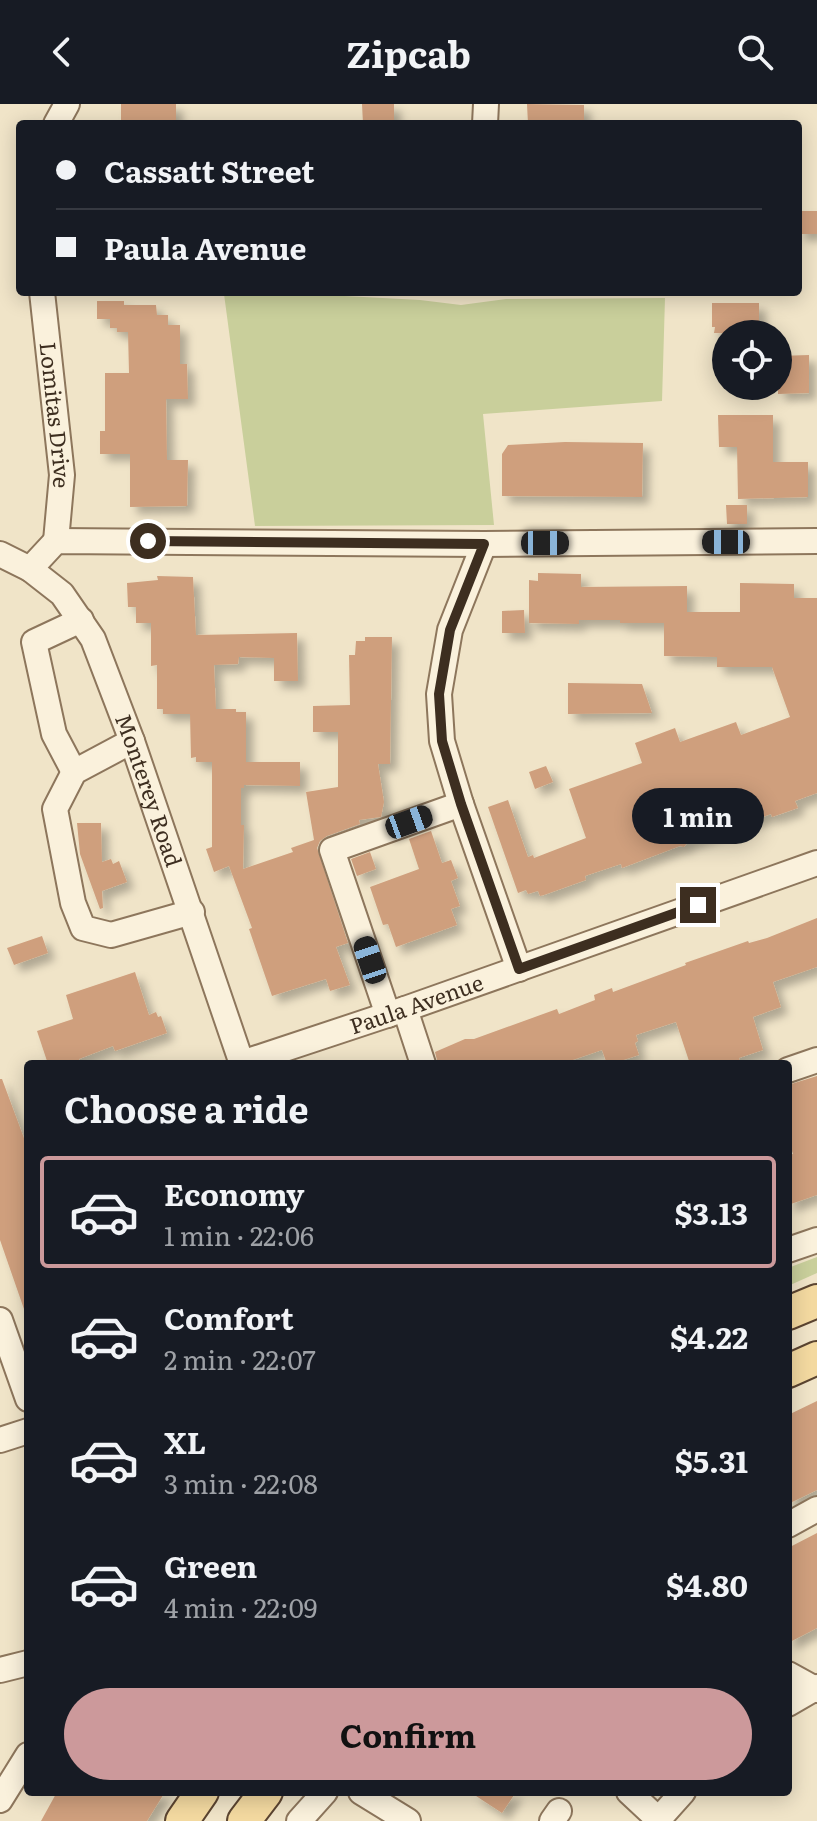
<!DOCTYPE html>
<html lang="en">
<head>
<meta charset="utf-8">
<style>
  :root { --surface:#171b24; --page:#242831; --text:#f1f3f6; --muted:#9ea1a6; --line:#363941; --accent:#cc999b }
  body { margin:0; font-family:Literata,serif; background:var(--page); color:var(--text); height:100vh; display:flex; flex-direction:column; font-size:30px; white-space:nowrap }
  * { box-sizing:border-box; margin:0 }
  p { font-size:26px; color:var(--muted) }
  .icon { flex:none; width:44px; height:44px; fill:none; stroke:currentColor; stroke-width:2; stroke-linecap:round; stroke-linejoin:round }
  .map { position:relative; flex:1; overflow:hidden }
  .panel { position:absolute; left:24px; top:956px; width:768px; height:736px; display:flex; flex-direction:column; background:var(--surface); border-radius:8px; box-shadow:0 4px 20px #0003 }
  .panel>* { flex:none }
  .banner { position:absolute; left:16px; top:16px; width:786px; height:176px; border-radius:8px; box-shadow:0 4px 20px #0003; display:grid; align-content:center; height:176px; padding:0 40px; background:var(--surface) }
  .fabs { position:absolute; left:712px; top:216px; display:grid; gap:16px }
  .fabs a { display:grid; place-items:center; width:80px; height:80px; border-radius:50%; background:var(--surface); box-shadow:0 4px 20px #0003; font-size:40px }
  .end { position:absolute; width:36px; height:36px; margin:-18px; border:10px solid #3d2e20; background:#fff; box-shadow:0 0 0 4px #fff }
  .from { border-radius:50% }
  .bubble { position:absolute; height:56px; border-radius:28px; background:var(--surface); box-shadow:0 4px 20px #0003; font-size:26px; font-weight:700; line-height:56px; text-align:center }
  .car { position:absolute; width:24px; height:48px; margin:-24px -12px; border-radius:10px; box-shadow:0 0 6px 2px #0007; background:linear-gradient(#222 24%,#8ab4d8 0 40%,#222 0 76%,#8ab4d8 0 86%,#222 0) }
  .banner b { display:flex; align-items:center; gap:28px; height:76px; font-size:30px }
  .banner b+b { border-top:2px solid var(--line) }
  .banner i { width:20px; height:20px; background:var(--text) }
  ul { padding:0; list-style:none }
  li { display:flex; align-items:center; gap:24px; height:112px; margin:0 16px 12px; padding:0 24px; border:4px solid transparent; border-radius:8px }
  li div { flex:1 }
  li b { display:block; font-size:30px }
  li em { font-style:normal; font-weight:700 }
  li.current { border-color:var(--accent) }
  li>.icon { width:72px; height:72px; stroke-width:1.5 }
  h2 { padding:0 40px; font-size:36px; line-height:96px }
  .action { display:flex; gap:16px; margin-top:auto; padding:16px 40px }
  .action a { flex:1; height:92px; border-radius:48px; background:var(--accent); color:#111; font-size:32px; font-weight:700; line-height:92px; text-align:center }
  header { display:flex; justify-content:space-between; align-items:center; height:104px; padding:0 40px; background:var(--surface); font-size:36px; font-weight:700 }
  .map>svg:first-child { display:block }
  .green { fill:#c9cf9b }
  .building { fill:#cf9f7d; filter:url(#shadow) }
  .lines { fill:none; stroke-linecap:round; stroke-linejoin:round }
  .minor-casing { stroke:#8d765c; stroke-width:28 }
  .major-casing { stroke:#5b4430; stroke-width:36 }
  .minor { stroke:#faf1dc; stroke-width:24 }
  .major { stroke:#f3d9a0; stroke-width:32 }
  .route { stroke:#3d2e20; stroke-width:10 }
  .labels { text-anchor:middle; stroke-width:7; stroke-linejoin:round; paint-order:stroke }
  .street-label { font-size:22px; fill:#3d2e20; stroke:#f7eed8 }
</style>
</head>
<body>
<header><svg class="icon" aria-label="back" viewBox="0 0 24 24"><path d="M15 5l-7 7 7 7"/></svg>Zipcab<svg class="icon" aria-label="search" viewBox="0 0 24 24"><circle cx="10" cy="10" r="6"/><path d="M15 15l6 6"/></svg></header>
<div class="map">
<svg width="817" height="1717" viewBox="0 0 817 1717">
  <defs>
    <filter id="shadow"><feDropShadow dx="7" dy="7" stdDeviation="4" flood-color="#0004"/></filter>
  </defs>
  <rect width="100%" height="100%" fill="#f0e4c8"/>
  <path class="green" d="M100 188H269L420 196 461 201 506 195 665 194 662 297 483 310 494 421 255 422 224 190H100Z
    M817 1153V1169L788 1182V1164Z"/>
  <path class="building" d="M121 0H176V20H121Z
    M362 0H394V20H363Z
    M527 0 584 1V20H528Z
    M798 107H817V130H798Z
    M97 197H124V201H156L157 211H168V221H180V260H187L188 295H166L167 356H188L187 402 130 403V350H100V327H105V269H129L128 228H117V224H110V215H97Z
    M712 199H759V230L714 229 715 223H712Z
    M809 251V289L778 290V252Z
    M718 311H773V358H808V393L738 395 737 343H719Z
    M565 338 643 339 642 393 502 392V350L508 341Z
    M726 401H747V420H727Z
    M538 469 581 470V483L687 482V508H740V479L794 480V494H817V689L795 697 798 704 772 713 771 710 731 724 729 727 725 726 687 739 684 743 680 742 622 764 621 760 585 772 586 776 544 791 540 792 538 787 528 790 526 786 518 789 488 703 508 696 528 753 533 751 534 754 586 734 569 685 642 659 635 639 675 624 680 638 736 618 741 631 790 613 772 563H717V553L664 552V519H620V516H579V520L529 519V476L538 477Z
    M157 472 193 473 196 531 297 529 298 577H274V554L239 553 238 560 214 561 216 605H236V608H246V658H300V682L244 681V684H241V721H244L243 765 293 748 291 744 314 736 306 688 338 683V628H313V602L350 601 349 551H355L356 537H365V533H392L390 660H378L384 698 381 713 359 716 360 720 327 732 320 737 317 744 348 839 336 843 350 881 330 887 326 875 272 892 249 825 252 824 229 762 214 768 206 745 212 743V658H196V653L191 654 190 610H163V605H157V561L151 562V519H136V503H128L127 479 158 476Z
    M524 506 525 529H502V507Z
    M568 579 642 580 652 609 568 610Z
    M546 662 553 678 535 685 529 668Z
    M77 719H101L102 758 111 755 113 760 119 757 127 778 102 787 103 804 100 805 80 750Z
    M431 727 442 759 451 756 458 774 451 777 460 802 451 805 457 821 396 843 388 820 383 821 370 783 419 765 409 735Z
    M370 748 376 765 357 772 351 755Z
    M817 814V863L773 878 781 903 753 913 763 946 739 954 741 960H690L676 918 636 931 638 937 635 939 639 951 611 960H607L602 946 561 960H438L435 948 465 935H474L557 905 559 910 595 896 594 891 612 884 613 888 686 861 685 859 748 837 749 839 767 834Z
    M42 832 48 849 14 861 7 844Z
    M135 868 149 911 156 908 158 913 161 912 167 929 115 947 113 942 79 955 80 960H48L37 927 73 915 66 891Z
    M817 972V1091L788 1101V1051L793 1050 788 1035V981Z
    M0 975H2L28 1045V1208H25L0 1136Z
    M817 1297V1386L788 1400V1311Z
    M817 1429V1524L788 1539V1444Z
    M57 1688H165L147 1717H41Z
    M470 1688H516L502 1709Z"/>
  <g class="lines">
    <g class="minor-casing">
      <g id="minor">
        <path d="M56 20 67 0"/>
        <path d="M485 20 486 0"/>
        <path id="s1" d="M42 188 62 371 56 437"/>
        <path d="M484 440 450 526 439 590 442 637 461 700 519 865"/>
        <path id="s2" d="M0 450 30 465 62 490 93 535 132 637 242 960"/>
        <path d="M30 465 56 437 484 440 817 437"/>
        <path d="M132 637 74 668 55 705 73 799 83 824 111 831 192 808"/>
        <path d="M74 668 54 630 34 538 81 516"/>
        <path d="M405 905 423 960"/>
        <path d="M388 911 332 746 461 700"/>
        <path id="s3" d="M242 959 405 905 817 759"/>
        <path d="M788 966 817 956"/>
        <path d="M788 1146 817 1136"/>
        <path d="M0 1216 28 1295"/>
        <path d="M0 1336 28 1327"/>
        <path d="M788 1421 817 1405"/>
        <path d="M0 1566 28 1559"/>
        <path d="M788 1570 817 1586"/>
        <path d="M788 1600 817 1583"/>
        <path d="M361 1688 408 1717"/>
        <path d="M629 1688 658 1715"/>
        <path d="M0 1696 28 1651"/>
        <path d="M299 1717 325 1688"/>
        <path d="M552 1717 559 1707"/>
        <path d="M657 1717 683 1688"/>
      </g>
    </g>
    <g class="major-casing">
      <path id="major" d="M788 1209 817 1197
        M788 1267 817 1254
        M182 1717 202 1688
        M244 1717 266 1688"/>
    </g>
    <use href="#minor" class="minor"/>
    <use href="#major" class="major"/>
  </g>
  <g class="lines">
    <path class="route" d="M148 437 484 440 450 526 439 590 442 637 461 700 519 865 698 801"/>
  </g>
  <g class="labels">
    <g class="street-label">
      <text dy="8" stroke="none"><textPath href="#s1" startOffset="124">Lomitas Drive</textPath></text>
      <text dy="8" stroke="none"><textPath href="#s2" startOffset="290">Monterey Road</textPath></text>
      <text dy="8" stroke="none"><textPath href="#s3" startOffset="184">Paula Avenue</textPath></text>
    </g>
  </g>
</svg>
<div class="fabs">
<a><svg class="icon" aria-label="locate" viewBox="0 0 24 24"><circle cx="12" cy="12" r="6"/><path d="M12 2v4M12 18v4M2 12h4M18 12h4"/></svg></a>
</div>
<i class="end from" style="left:148px;top:437px"></i>
<i class="end" style="left:698px;top:801px"></i>
<div class="bubble" style="left:632px;top:684px;width:132px">1 min</div>
<i class="car" style="left:726px;top:438px;rotate:270deg"></i>
<i class="car" style="left:545px;top:439px;rotate:90deg"></i>
<i class="car" style="left:409px;top:718px;rotate:70deg"></i>
<i class="car" style="left:370px;top:856px;rotate:341deg"></i>
<div class="banner">
<b><i class="from"></i>Cassatt Street</b>
<b><i></i>Paula Avenue</b>
</div>
<section class="panel">
<h2>Choose a ride</h2>
<ul>
<li class="current"><svg class="icon" aria-label="car" viewBox="0 0 24 24"><path d="M5 17H2v-5l4-1 3-4h7l3 4 3 1v5h-3M9 17h6M6 11h13"/><circle cx="7" cy="17" r="2"/><circle cx="17" cy="17" r="2"/></svg><div><b>Economy</b><p>1 min · 22:06</p></div><em>$3.13</em></li>
<li><svg class="icon" aria-label="car" viewBox="0 0 24 24"><path d="M5 17H2v-5l4-1 3-4h7l3 4 3 1v5h-3M9 17h6M6 11h13"/><circle cx="7" cy="17" r="2"/><circle cx="17" cy="17" r="2"/></svg><div><b>Comfort</b><p>2 min · 22:07</p></div><em>$4.22</em></li>
<li><svg class="icon" aria-label="car" viewBox="0 0 24 24"><path d="M5 17H2v-5l4-1 3-4h7l3 4 3 1v5h-3M9 17h6M6 11h13"/><circle cx="7" cy="17" r="2"/><circle cx="17" cy="17" r="2"/></svg><div><b>XL</b><p>3 min · 22:08</p></div><em>$5.31</em></li>
<li><svg class="icon" aria-label="car" viewBox="0 0 24 24"><path d="M5 17H2v-5l4-1 3-4h7l3 4 3 1v5h-3M9 17h6M6 11h13"/><circle cx="7" cy="17" r="2"/><circle cx="17" cy="17" r="2"/></svg><div><b>Green</b><p>4 min · 22:09</p></div><em>$4.80</em></li>
</ul>
<div class="action"><a>Confirm</a></div>
</section>
</div>
</body>
</html>
